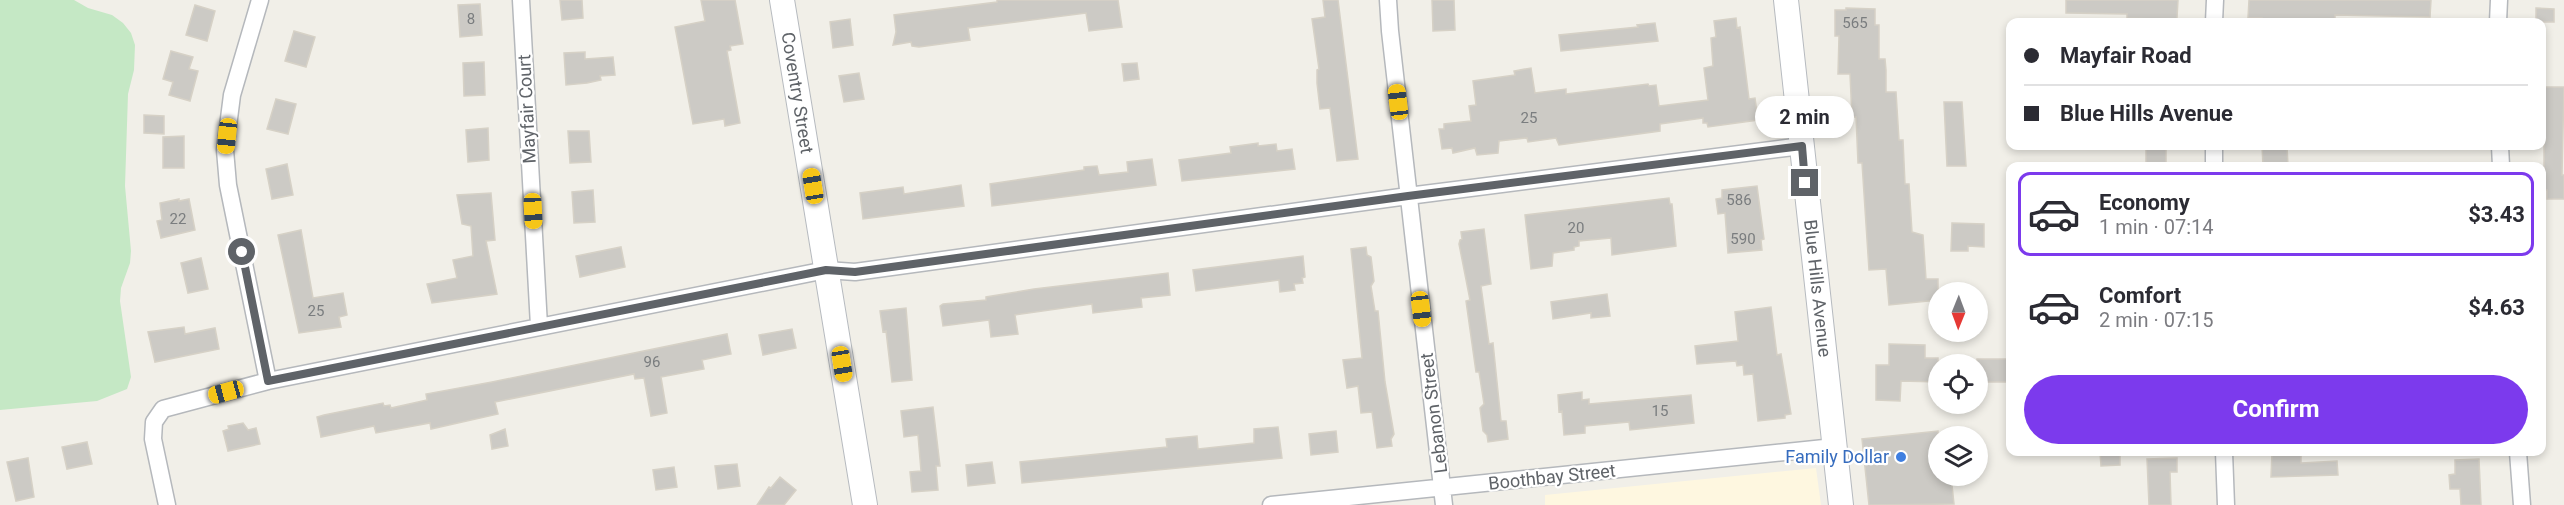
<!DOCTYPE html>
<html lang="en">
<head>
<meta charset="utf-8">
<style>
  :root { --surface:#fff; --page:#f2f2f3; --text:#2b2b33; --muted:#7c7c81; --line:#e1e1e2; --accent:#7c3aed }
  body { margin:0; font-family:Roboto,sans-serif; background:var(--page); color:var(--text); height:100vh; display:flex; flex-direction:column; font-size:22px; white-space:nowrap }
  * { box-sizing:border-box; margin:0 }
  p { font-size:20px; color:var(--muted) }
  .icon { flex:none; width:33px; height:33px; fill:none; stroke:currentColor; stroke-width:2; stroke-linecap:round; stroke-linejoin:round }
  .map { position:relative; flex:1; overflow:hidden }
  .sheet { position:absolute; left:2006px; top:162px; width:540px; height:294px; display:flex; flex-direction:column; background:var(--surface); border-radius:12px; box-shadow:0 3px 9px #0003 }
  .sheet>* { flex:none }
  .hud { position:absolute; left:2006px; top:18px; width:540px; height:132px; border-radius:12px; box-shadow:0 3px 9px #0003; display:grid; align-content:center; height:132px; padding:0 18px; background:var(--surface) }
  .needle { width:39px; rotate:181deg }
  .fabs { position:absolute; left:1928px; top:282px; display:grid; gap:12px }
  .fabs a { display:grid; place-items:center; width:60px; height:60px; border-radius:50%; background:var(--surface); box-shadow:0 3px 9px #0003; font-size:30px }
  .end { position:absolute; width:27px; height:27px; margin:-14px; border:8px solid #5f6368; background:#fff; box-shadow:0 0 0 3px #fff }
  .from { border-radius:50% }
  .bubble { position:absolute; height:42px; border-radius:21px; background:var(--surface); box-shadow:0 3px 9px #0003; font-size:20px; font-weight:700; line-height:42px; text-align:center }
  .car { position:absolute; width:18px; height:36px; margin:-18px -9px; border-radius:8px; box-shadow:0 0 4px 2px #0007; background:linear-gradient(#f5c518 24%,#345 0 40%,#f5c518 0 76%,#345 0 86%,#f5c518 0) }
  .hud b { display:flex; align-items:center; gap:21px; height:57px; font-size:22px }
  .hud b+b { border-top:2px solid var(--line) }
  .hud i { width:15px; height:15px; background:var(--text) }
  ul { padding:10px 0 0; list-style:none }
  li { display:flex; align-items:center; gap:18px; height:84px; margin:0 12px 9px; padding:0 6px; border:3px solid transparent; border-radius:12px }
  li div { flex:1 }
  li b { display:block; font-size:22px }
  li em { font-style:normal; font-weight:700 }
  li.current { border-color:var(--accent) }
  li>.icon { width:54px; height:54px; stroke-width:1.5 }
  .action { display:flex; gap:12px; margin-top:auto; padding:12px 18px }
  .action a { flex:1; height:69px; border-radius:36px; background:var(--accent); color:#fff; font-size:24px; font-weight:700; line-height:69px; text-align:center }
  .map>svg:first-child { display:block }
  .commercial { fill:#fef7e0 }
  .green { fill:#c5e8c5 }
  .building { fill:#cccac5; stroke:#d6d1c6; stroke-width:1.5 }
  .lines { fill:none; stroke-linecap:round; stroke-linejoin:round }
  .street-casing { stroke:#b5b8bc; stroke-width:19 }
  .secondary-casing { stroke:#b6babf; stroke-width:26 }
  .street { stroke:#fff; stroke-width:16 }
  .secondary { stroke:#fff; stroke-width:24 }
  .route { stroke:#5f6368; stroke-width:8 }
  .shop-dot { fill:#3f7fe0; stroke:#fff; stroke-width:2 }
  .labels { text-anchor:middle; stroke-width:4.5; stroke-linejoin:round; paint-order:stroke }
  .number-label { font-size:15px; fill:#7a7d7f }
  .street-label { font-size:18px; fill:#5f6368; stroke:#fff }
  .shop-label { font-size:18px; fill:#366cbe; stroke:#fff; text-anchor:end }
</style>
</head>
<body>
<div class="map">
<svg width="2564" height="505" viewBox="0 0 2564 505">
  <rect width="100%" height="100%" fill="#f1efe8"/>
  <path class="commercial" d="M1816 468 1821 505H1545V495Z"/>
  <path class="green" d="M0 0H74L88 8 112 15 123 23 131 33 135 45 134 70 128 94 125 186 131 251 130 263 121 288 120 301 131 377 127 389 97 401 0 410Z"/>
  <path class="building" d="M560 0H582L583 18 562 20Z
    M701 0H735L743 44 730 46 731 50 727 51 740 123 725 126 724 119 693 124 675 27 705 21Z
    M997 0H1118L1122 27 1089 31 1086 13 968 28 970 40 919 47 912 46 911 42 893 45 896 32 894 15 997 2Z
    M1323 0H1338L1358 159 1337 161 1330 108 1320 109 1317 83V70L1319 69 1312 19 1325 17Z
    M1432 0H1454L1455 30 1433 31Z
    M2066 0H2178L2177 18 2176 22H2157V19L2127 18V14L2066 13Z
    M2249 0H2431L2430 17 2335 15V20L2286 19V22H2262V18H2248Z
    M480 4 482 35 460 37 458 5Z
    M195 5 215 11 207 41 186 35Z
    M1846 8 1875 9V25H1879V59H1885L1886 70V92H1896L1899 140H1903L1905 184H1909L1912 232 1923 235 1926 279H1938V300L1889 305 1886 269 1869 270 1862 163H1858L1856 117H1852L1850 74H1838L1839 36H1835V10H1846Z
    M2536 8 2554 9V22H2536Z
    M1736 18 1737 28 1740 27 1749 99 1755 98 1758 120 1708 127 1707 123H1703V118L1660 124V131L1559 145 1556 138 1528 142 1527 138 1499 141 1498 153 1477 155 1475 148 1453 153 1452 148 1442 149 1439 129H1444V124L1471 121 1469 106 1476 105 1473 81 1515 75 1514 71 1531 68 1535 93 1566 89V94L1648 84 1649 86 1656 85 1659 106 1708 100 1704 68 1713 66 1711 38 1716 37 1714 21Z
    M850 19 853 45 833 48 830 22Z
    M1655 23 1658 41 1561 51 1559 35 1638 27 1637 25Z
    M294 31 315 37 306 67 285 61Z
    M171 51 193 57 189 69 198 71 190 101 169 95 173 82 163 79Z
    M585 52V59L613 57 615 75 600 76 601 80 587 83 566 85 564 53Z
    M484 62 485 95 464 96 463 63Z
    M1137 63 1139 79 1124 81 1122 64Z
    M859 73 864 99 844 102 839 76Z
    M2544 87H2564L2562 175H2564V199H2547V190H2544Z
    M276 99 296 104 288 134 267 129Z
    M1944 102H1962L1966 166H1947Z
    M144 115 164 116V134L144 133Z
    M488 128 489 160 468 162 466 130Z
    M568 131H589L591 162 570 163Z
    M184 136V168H163V137Z
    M1258 143V146L1276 144 1277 151 1292 149 1295 169 1182 181 1179 160 1231 153 1230 147Z
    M2146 146H2166V166H2146Z
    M2262 146H2287L2288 166H2263Z
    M1152 159 1156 185 992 206 990 184 1084 170V167L1097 166 1099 175 1128 172 1127 162Z
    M287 164 293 195 272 199 266 169Z
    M961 185 964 206 863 219 860 193 903 187 904 194Z
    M1757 186 1764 239 1761 240 1762 250 1728 253 1725 213 1718 214 1716 199 1722 198V190Z
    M593 190 595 222 574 223 572 192Z
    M491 193 495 240 486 241 497 294 432 303 427 284 457 278 453 260 473 256 471 226 462 224 457 195Z
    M1669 198 1670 204H1672L1676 246 1612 255 1611 238 1579 241V246L1574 247V250L1553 253 1552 266 1531 269 1525 215Z
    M179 199V201L189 199 195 230 161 238 157 221 162 220 160 203Z
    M1952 223 1984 224V247L1968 246V251H1951Z
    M1484 229 1491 284 1481 286 1489 344 1493 343 1501 421H1506L1508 439 1488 442 1487 435 1483 431 1480 408 1484 404 1479 372H1476L1466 301 1470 300 1459 244 1460 240 1462 239 1461 232Z
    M301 230 313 298 343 293 347 315 339 317 341 327 299 333 278 235Z
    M621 247 625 267 580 277 576 256Z
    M1366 247 1367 255 1371 257 1374 281 1371 286 1375 311H1378L1385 382 1394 434 1391 439 1392 446 1377 448 1372 412 1361 413 1358 386 1347 388 1343 360 1362 358 1351 249Z
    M1303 256 1305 277 1302 278 1303 283 1294 284 1295 290 1280 292 1279 280 1196 291 1193 270Z
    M201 258 208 289 188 293 181 263Z
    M1168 273 1170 295 1141 298 1142 307 1093 313 1092 304 1015 315 1018 334 991 337 989 320 943 326 940 306 943 304 986 300V297L1034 289Z
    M1607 294 1610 316 1591 318V313L1553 319 1551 302Z
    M1771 307 1777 355 1781 354 1791 414 1785 415V418L1758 421 1753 374 1744 375 1743 365 1737 366 1736 361 1697 364 1695 346 1738 341 1735 312Z
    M906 308 912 380 892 382 886 331 883 332 880 311Z
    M184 327 185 334 215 328 219 349 155 362 148 332Z
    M792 329 796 348 763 355 759 335Z
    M727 334 731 354 702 360 704 369 661 377 667 413 651 416 644 378 635 379 634 374 495 402 498 414 431 429 430 423 376 433 374 426 321 437 317 417 324 415 383 403 384 406 390 405 391 408 427 400 426 394 492 382Z
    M1889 344 1925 345V358H1938V382L1901 381 1900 401 1876 400V365H1889Z
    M1977 359H2010V382H1977Z
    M1582 392V400L1589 399V404L1691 395 1694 423 1630 430 1629 422 1585 426V433L1564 435 1562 411 1559 412 1558 395Z
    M933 407 940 466H936L938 490 912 492 910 472 921 471 918 435 904 437 901 411Z
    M243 423 248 430 256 428 260 444 228 451 223 431 229 429 228 426Z
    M1278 427 1282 458 1022 483 1020 462 1167 447 1166 439 1197 436 1198 449 1254 443V429Z
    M505 429 508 446 492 449 490 435Z
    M1336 431 1338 452 1311 455 1309 434Z
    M1938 431V476H1951L1954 504 1869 505 1862 439Z
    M87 442 92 464 67 469 62 447Z
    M2100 452H2120V465L2101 466Z
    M2272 452H2301V463L2337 461 2338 475 2271 477Z
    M28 458 34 497 16 501 7 462Z
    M2177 458V472H2170L2171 505H2149L2147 459Z
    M2479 459 2481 505H2461L2460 489H2450L2449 475 2455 474V460Z
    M992 462 995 483 968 486 966 465Z
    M737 464 740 486 718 489 715 466Z
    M674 467 677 487 656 490 653 470Z
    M780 477 796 490 784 505H757L769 487 771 488Z"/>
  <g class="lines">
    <g class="street-casing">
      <path id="street" d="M260 0 232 95 225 150 228 185 268 381
        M521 0 539 326
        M1388 0 1390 31 1444 505
        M2214 22 2215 0
        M2498 22 2499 0
        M2214 146V166
        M2500 146 2501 166
        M2224 452 2226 505
        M2518 452 2522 505
        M167 505 153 439 154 422 163 409 268 381 826 270 855 272 1408 196 1802 146
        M1271 505 1834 447"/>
    </g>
    <g class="secondary-casing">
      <g id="secondary">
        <path id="s1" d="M782 0 865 505"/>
        <path id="s2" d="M1786 0 1841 505"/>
      </g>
    </g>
    <use href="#street" class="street"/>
    <use href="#secondary" class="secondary"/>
  </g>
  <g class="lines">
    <path class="route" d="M242 252 268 381 826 270 855 272 1408 196 1802 146 1805 183"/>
  </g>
  <circle class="shop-dot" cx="1901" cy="457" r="6"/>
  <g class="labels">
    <g class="number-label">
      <text x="471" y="24">8</text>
      <text x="1855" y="28">565</text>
      <text x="1529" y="123">25</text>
      <text x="1739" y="205">586</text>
      <text x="178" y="224">22</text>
      <text x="1576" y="233">20</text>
      <text x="1743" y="244">590</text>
      <text x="316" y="316">25</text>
      <text x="652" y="367">96</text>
      <text x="1660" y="416">15</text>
    </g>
    <g class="street-label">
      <text dy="6" stroke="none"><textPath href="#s1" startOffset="94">Coventry Street</textPath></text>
      <text transform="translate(527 109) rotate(-93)" y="6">Mayfair Court</text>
      <text dy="6" stroke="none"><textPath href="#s2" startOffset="290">Blue Hills Avenue</textPath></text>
      <text transform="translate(1434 413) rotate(-97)" y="6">Lebanon Street</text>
      <text transform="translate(1552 477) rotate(-6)" y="6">Boothbay Street</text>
    </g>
    <g class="shop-label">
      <text x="1889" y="463">Family Dollar</text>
    </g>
  </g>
</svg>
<div class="fabs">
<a><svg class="needle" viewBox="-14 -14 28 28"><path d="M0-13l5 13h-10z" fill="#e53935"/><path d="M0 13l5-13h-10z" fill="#7c7c81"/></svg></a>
<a><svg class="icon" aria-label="locate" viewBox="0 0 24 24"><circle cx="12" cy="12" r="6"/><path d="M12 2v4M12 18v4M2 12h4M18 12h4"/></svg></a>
<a><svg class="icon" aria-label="layers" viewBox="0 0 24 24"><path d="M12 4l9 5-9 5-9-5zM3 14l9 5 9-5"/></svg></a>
</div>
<i class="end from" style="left:242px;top:252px"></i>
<i class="end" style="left:1805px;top:183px"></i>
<div class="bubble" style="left:1755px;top:96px;width:99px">2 min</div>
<i class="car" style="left:1398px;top:102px;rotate:353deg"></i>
<i class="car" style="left:227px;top:136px;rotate:186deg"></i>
<i class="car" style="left:813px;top:186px;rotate:351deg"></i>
<i class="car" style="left:533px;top:211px;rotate:177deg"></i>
<i class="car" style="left:1421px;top:309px;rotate:173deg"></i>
<i class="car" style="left:842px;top:364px;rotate:171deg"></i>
<i class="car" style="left:226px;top:392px;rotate:255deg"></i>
<div class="hud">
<b><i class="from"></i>Mayfair Road</b>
<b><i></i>Blue Hills Avenue</b>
</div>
<section class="sheet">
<ul>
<li class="current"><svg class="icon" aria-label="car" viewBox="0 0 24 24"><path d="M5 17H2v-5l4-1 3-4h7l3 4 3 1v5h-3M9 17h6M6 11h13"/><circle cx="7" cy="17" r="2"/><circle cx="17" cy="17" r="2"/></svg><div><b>Economy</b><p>1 min · 07:14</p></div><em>$3.43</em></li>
<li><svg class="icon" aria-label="car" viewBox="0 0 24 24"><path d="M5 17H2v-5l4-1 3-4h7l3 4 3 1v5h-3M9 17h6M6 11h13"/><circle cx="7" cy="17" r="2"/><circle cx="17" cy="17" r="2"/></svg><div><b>Comfort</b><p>2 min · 07:15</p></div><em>$4.63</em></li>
</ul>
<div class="action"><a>Confirm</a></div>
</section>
</div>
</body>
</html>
